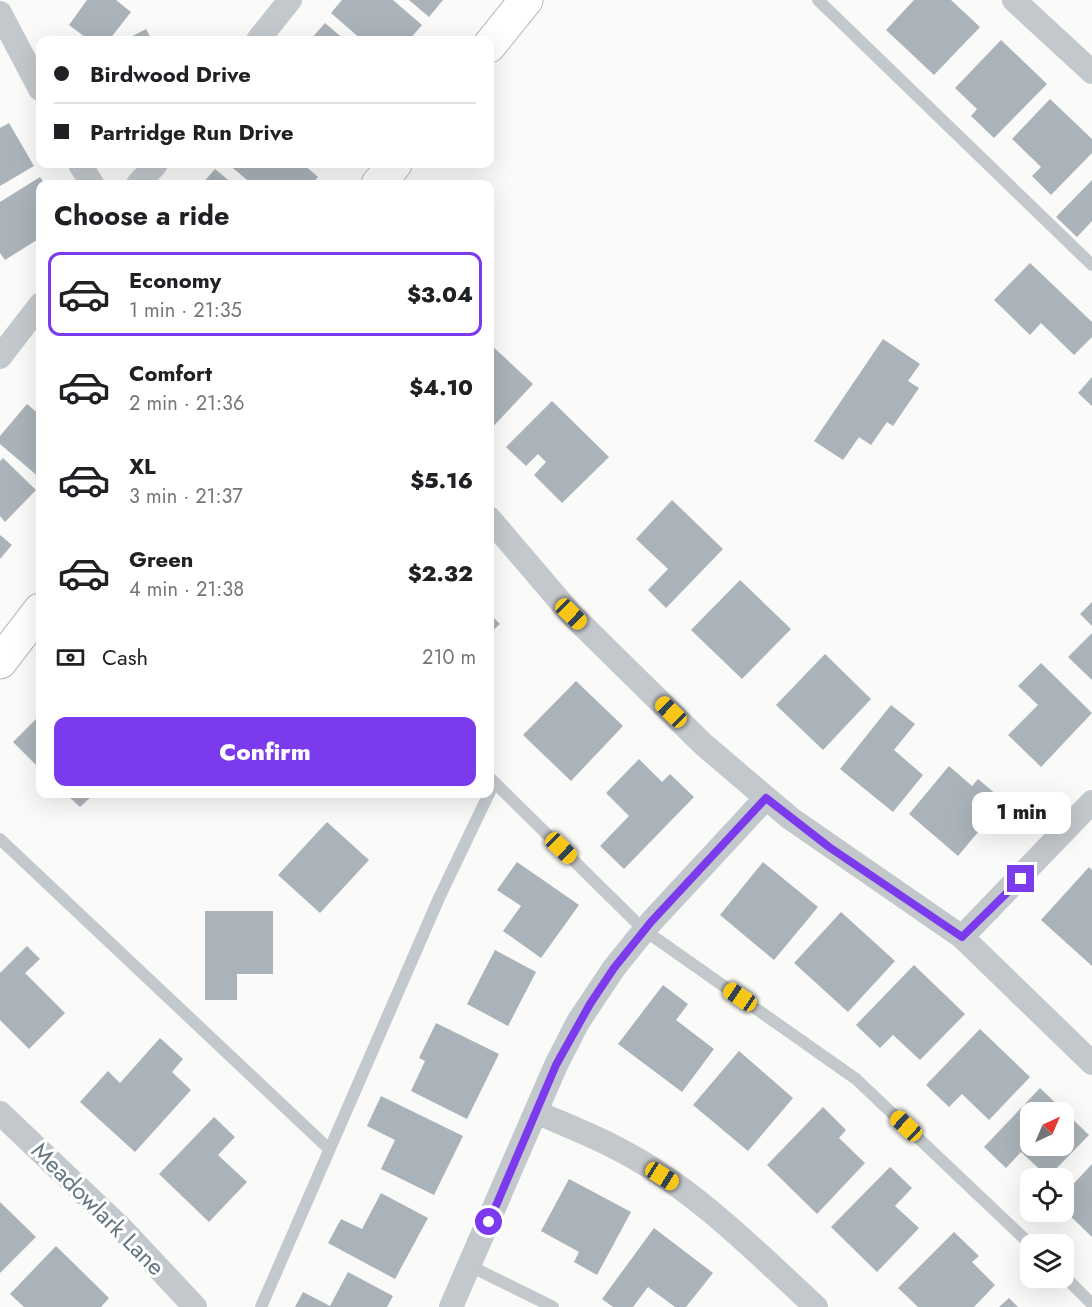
<!DOCTYPE html>
<html lang="en">
<head>
<meta charset="utf-8">
<style>
  :root { --surface:#fff; --page:#f6f6f6; --text:#202124; --muted:#757577; --line:#e0e0e0; --accent:#7c3aed }
  body { margin:0; font-family:Jost,sans-serif; background:var(--page); color:var(--text); height:100vh; display:flex; flex-direction:column; font-size:22px; white-space:nowrap }
  * { box-sizing:border-box; margin:0 }
  p { font-size:20px; color:var(--muted) }
  .icon { flex:none; width:33px; height:33px; fill:none; stroke:currentColor; stroke-width:2; stroke-linecap:round; stroke-linejoin:round }
  .map { position:relative; flex:1; overflow:hidden }
  .panel { position:absolute; left:36px; top:180px; width:458px; height:618px; display:flex; flex-direction:column; background:var(--surface); border-radius:12px; box-shadow:0 6px 24px #0002 }
  .panel>* { flex:none }
  .banner { position:absolute; left:36px; top:36px; width:458px; height:132px; border-radius:12px; box-shadow:0 6px 24px #0002; display:grid; align-content:center; height:132px; padding:0 18px; background:var(--surface) }
  .needle { width:39px; rotate:44deg }
  .controls { position:absolute; left:1020px; top:1102px; display:grid; gap:12px }
  .controls a { display:grid; place-items:center; width:54px; height:54px; border-radius:12px; background:var(--surface); box-shadow:0 6px 24px #0002; font-size:30px }
  .end { position:absolute; width:27px; height:27px; margin:-14px; border:8px solid #7c3aed; background:#fff; box-shadow:0 0 0 3px #fff }
  .from { border-radius:50% }
  .bubble { position:absolute; height:42px; border-radius:12px; background:var(--surface); box-shadow:0 6px 24px #0002; font-size:20px; font-weight:800; line-height:42px; text-align:center }
  .car { position:absolute; width:18px; height:36px; margin:-18px -9px; border-radius:8px; box-shadow:0 0 4px 2px #0007; background:linear-gradient(#f5c518 24%,#345 0 40%,#f5c518 0 76%,#345 0 86%,#f5c518 0) }
  .banner b { display:flex; align-items:center; gap:21px; height:57px; font-size:22px }
  .banner b+b { border-top:2px solid var(--line) }
  .banner i { width:15px; height:15px; background:var(--text) }
  ul { padding:0; list-style:none }
  li { display:flex; align-items:center; gap:18px; height:84px; margin:0 12px 9px; padding:0 6px; border:3px solid transparent; border-radius:12px }
  li div { flex:1 }
  li b { display:block; font-size:22px }
  li em { font-style:normal; font-weight:800 }
  li.on { border-color:var(--accent) }
  li>.icon { width:54px; height:54px; stroke-width:1.5 }
  h2 { padding:0 18px; font-size:27px; line-height:72px }
  .pay { display:flex; align-items:center; gap:15px; height:66px; padding:0 18px; font-size:22px }
  .pay p { margin-inline-start:auto }
  .action { display:flex; gap:12px; margin-top:auto; padding:12px 18px }
  .action a { flex:1; height:69px; border-radius:12px; background:var(--accent); color:#fff; font-size:24px; font-weight:800; line-height:69px; text-align:center }
  .map>svg:first-child { display:block }
  .building { fill:#aab3b9; fill-rule:evenodd }
  .lines { fill:none; stroke-linecap:round; stroke-linejoin:round }
  .secondary-casing { stroke:#b3babf; stroke-width:35 }
  .lane { stroke:#c3c8cc; stroke-width:12 }
  .street { stroke:#c3c8cc; stroke-width:24 }
  .secondary { stroke:#fff; stroke-width:33 }
  .route { stroke:#7c3aed; stroke-width:8 }
  .labels { text-anchor:middle; stroke-width:6; stroke-linejoin:round; paint-order:stroke }
  .street-label { font-size:24px; fill:#657683; stroke:#fff }
</style>
</head>
<body>
<div class="map">
<svg width="1092" height="1307" viewBox="0 0 1092 1307">
  <rect width="100%" height="100%" fill="#fafaf8"/>
  <path class="building" d="M87 0H116L131 12 109 40H89L69 25Z
    M342 0H393L422 25 409 40H362L331 13Z
    M409 0H443L429 17Z
    M914 0H951L980 27 934 75 886 30Z
    M325 23 345 40H310Z
    M146 29 152 40H125Z
    M1001 40 1047 84 994 138 971 116 977 109 955 88Z
    M1050 99 1092 139V153L1051 195 1032 176 1041 167 1012 139Z
    M9 123 34 166 0 186V128Z
    M228 164H303L318 177 311 184H252Z
    M215 169 233 184H202Z
    M40 177 45 184H40V238L5 260 0 253V202Z
    M1092 180V221L1077 237 1056 217Z
    M1030 263 1092 322V337L1074 355 1041 323 1030 335 994 300Z
    M883 339 920 364 908 381 919 388 893 426 887 422 871 445 859 437 843 460 814 441Z
    M489 343 533 384 489 431Z
    M1092 377V406L1078 393Z
    M552 401 609 457 562 503 534 475 546 462 538 454 526 466 506 447Z
    M27 404 40 415V478L0 444V436Z
    M3 458 36 490 5 522 0 516V461Z
    M672 500 723 549 666 608 648 590 668 569 636 539Z
    M0 535 12 545 0 559Z
    M740 580 791 629 742 679 691 630Z
    M1092 602V626L1080 614Z
    M489 613 500 624 489 634Z
    M1092 633V680L1068 657Z
    M825 654 871 699 823 750 776 705Z
    M1041 663 1092 713 1041 767 1008 735 1038 705 1018 686Z
    M576 681 623 726 571 781 523 735Z
    M891 705 915 724 894 750 923 775 893 812 840 769Z
    M36 719 40 723V769L13 742Z
    M639 759 662 782 670 774 694 797 624 869 600 846 629 816 606 793Z
    M949 766 972 786 978 779 1004 801 958 856 909 814Z
    M66 794H94L80 807Z
    M327 822 369 860 320 913 278 875Z
    M517 862 579 905 541 958 503 931 521 906 497 890Z
    M763 862 818 907 774 960 720 915Z
    M1089 867 1092 870V966L1041 920Z
    M205 911H273V974H237V1000H205Z
    M841 912 895 961 848 1012 794 963Z
    M27 946 40 959 25 973 65 1013 29 1049 0 1020V973Z
    M495 950 536 972 508 1026 467 1004Z
    M914 965 965 1014 920 1060 893 1035 880 1048 856 1025Z
    M663 985 688 1004 676 1020 714 1049 682 1092 618 1044Z
    M436 1023 499 1054 467 1119 411 1091 425 1061 419 1058Z
    M980 1029 1030 1077 989 1120 962 1094 949 1107 926 1085Z
    M160 1038 183 1059 172 1072 191 1090 135 1152 80 1102 108 1071 120 1083Z
    M739 1051 793 1098 748 1151 693 1105Z
    M1040 1088 1089 1135 1048 1177 1021 1152 1006 1168 984 1147ZM1030 1113H1064V1146H1030Z
    M381 1096 463 1136 434 1195 381 1169 395 1140 367 1126Z
    M823 1107 846 1130 839 1138 865 1163 817 1214 767 1165Z
    M214 1117 235 1137 218 1155 247 1182 209 1222 159 1174Z
    M1092 1164V1237L1064 1210V1194Z
    M890 1167 912 1188 895 1206 919 1228 877 1272 831 1227Z
    M569 1179 631 1212 597 1275 574 1262 579 1252 541 1231Z
    M381 1193 428 1218 395 1279 328 1243 341 1219 362 1229Z
    M0 1202 36 1237 0 1273Z
    M654 1228 713 1273 686 1307H675L648 1287 633 1307H613L602 1299Z
    M954 1232 979 1256 972 1262 995 1285 974 1307H918L898 1288Z
    M56 1246 109 1298 101 1307H24L10 1294Z
    M348 1272 393 1296 387 1307H295L303 1292 330 1306Z
    M1009 1298 1018 1307H999Z"/>
  <g class="lines">
    <g class="secondary-casing">
      <path id="secondary" d="M489 46 526 0
        M378 184 395 164
        M0 662 40 610"/>
    </g>
    <path class="lane" d="M818 0 1092 265
      M489 777 644 930 856 1079 1031 1245
      M0 839 329 1149
      M470 1266 553 1307
      M1064 1276 1092 1304
      M261 1307 439 898 494 783"/>
    <path class="street" d="M1014 0 1092 72
      M0 13 40 89
      M258 40 290 0
      M80 164 92 184
      M138 184 156 164
      M0 357 40 305
      M489 518 571 614 704 745 790 818 962 937 1092 1063
      M962 937 1092 802
      M0 1113 122 1229 195 1307
      M538 1113C566 1125 595 1136 622 1151 696 1190 755 1251 816 1307
      M451 1307 556 1065 578 1022 614 968 651 922 766 798"/>
    <use href="#secondary" class="secondary"/>
  </g>
  <g class="lines">
    <path class="route" d="M489 1222 556 1065 590 1004 614 968 651 922 766 798 829 847 962 937 1021 879"/>
  </g>
  <g class="labels">
    <g class="street-label">
      <text transform="translate(98 1209) rotate(45)" y="8">Meadowlark Lane</text>
    </g>
  </g>
</svg>
<div class="controls">
<a><svg class="needle" viewBox="-14 -14 28 28"><path d="M0-13l5 13h-10z" fill="#e53935"/><path d="M0 13l5-13h-10z" fill="#757577"/></svg></a>
<a><svg class="icon" aria-label="locate" viewBox="0 0 24 24"><circle cx="12" cy="12" r="6"/><path d="M12 2v4M12 18v4M2 12h4M18 12h4"/></svg></a>
<a><svg class="icon" aria-label="layers" viewBox="0 0 24 24"><path d="M12 4l9 5-9 5-9-5zM3 14l9 5 9-5"/></svg></a>
</div>
<i class="end from" style="left:489px;top:1222px"></i>
<i class="end" style="left:1021px;top:879px"></i>
<div class="bubble" style="left:972px;top:792px;width:99px">1 min</div>
<i class="car" style="left:571px;top:614px;rotate:134deg"></i>
<i class="car" style="left:671px;top:712px;rotate:314deg"></i>
<i class="car" style="left:561px;top:848px;rotate:134deg"></i>
<i class="car" style="left:740px;top:997px;rotate:304deg"></i>
<i class="car" style="left:906px;top:1126px;rotate:313deg"></i>
<i class="car" style="left:662px;top:1176px;rotate:122deg"></i>
<div class="banner">
<b><i class="from"></i>Birdwood Drive</b>
<b><i></i>Partridge Run Drive</b>
</div>
<section class="panel">
<h2>Choose a ride</h2>
<ul>
<li class="on"><svg class="icon" aria-label="car" viewBox="0 0 24 24"><path d="M5 17H2v-5l4-1 3-4h7l3 4 3 1v5h-3M9 17h6M6 11h13"/><circle cx="7" cy="17" r="2"/><circle cx="17" cy="17" r="2"/></svg><div><b>Economy</b><p>1 min · 21:35</p></div><em>$3.04</em></li>
<li><svg class="icon" aria-label="car" viewBox="0 0 24 24"><path d="M5 17H2v-5l4-1 3-4h7l3 4 3 1v5h-3M9 17h6M6 11h13"/><circle cx="7" cy="17" r="2"/><circle cx="17" cy="17" r="2"/></svg><div><b>Comfort</b><p>2 min · 21:36</p></div><em>$4.10</em></li>
<li><svg class="icon" aria-label="car" viewBox="0 0 24 24"><path d="M5 17H2v-5l4-1 3-4h7l3 4 3 1v5h-3M9 17h6M6 11h13"/><circle cx="7" cy="17" r="2"/><circle cx="17" cy="17" r="2"/></svg><div><b>XL</b><p>3 min · 21:37</p></div><em>$5.16</em></li>
<li><svg class="icon" aria-label="car" viewBox="0 0 24 24"><path d="M5 17H2v-5l4-1 3-4h7l3 4 3 1v5h-3M9 17h6M6 11h13"/><circle cx="7" cy="17" r="2"/><circle cx="17" cy="17" r="2"/></svg><div><b>Green</b><p>4 min · 21:38</p></div><em>$2.32</em></li>
</ul>
<div class="pay"><svg class="icon" aria-label="cash" viewBox="0 0 24 24"><path d="M3 7h18v10H3z"/><circle cx="12" cy="12" r="2"/></svg>Cash<p>210 m</p></div>
<div class="action"><a>Confirm</a></div>
</section>
</div>
</body>
</html>
